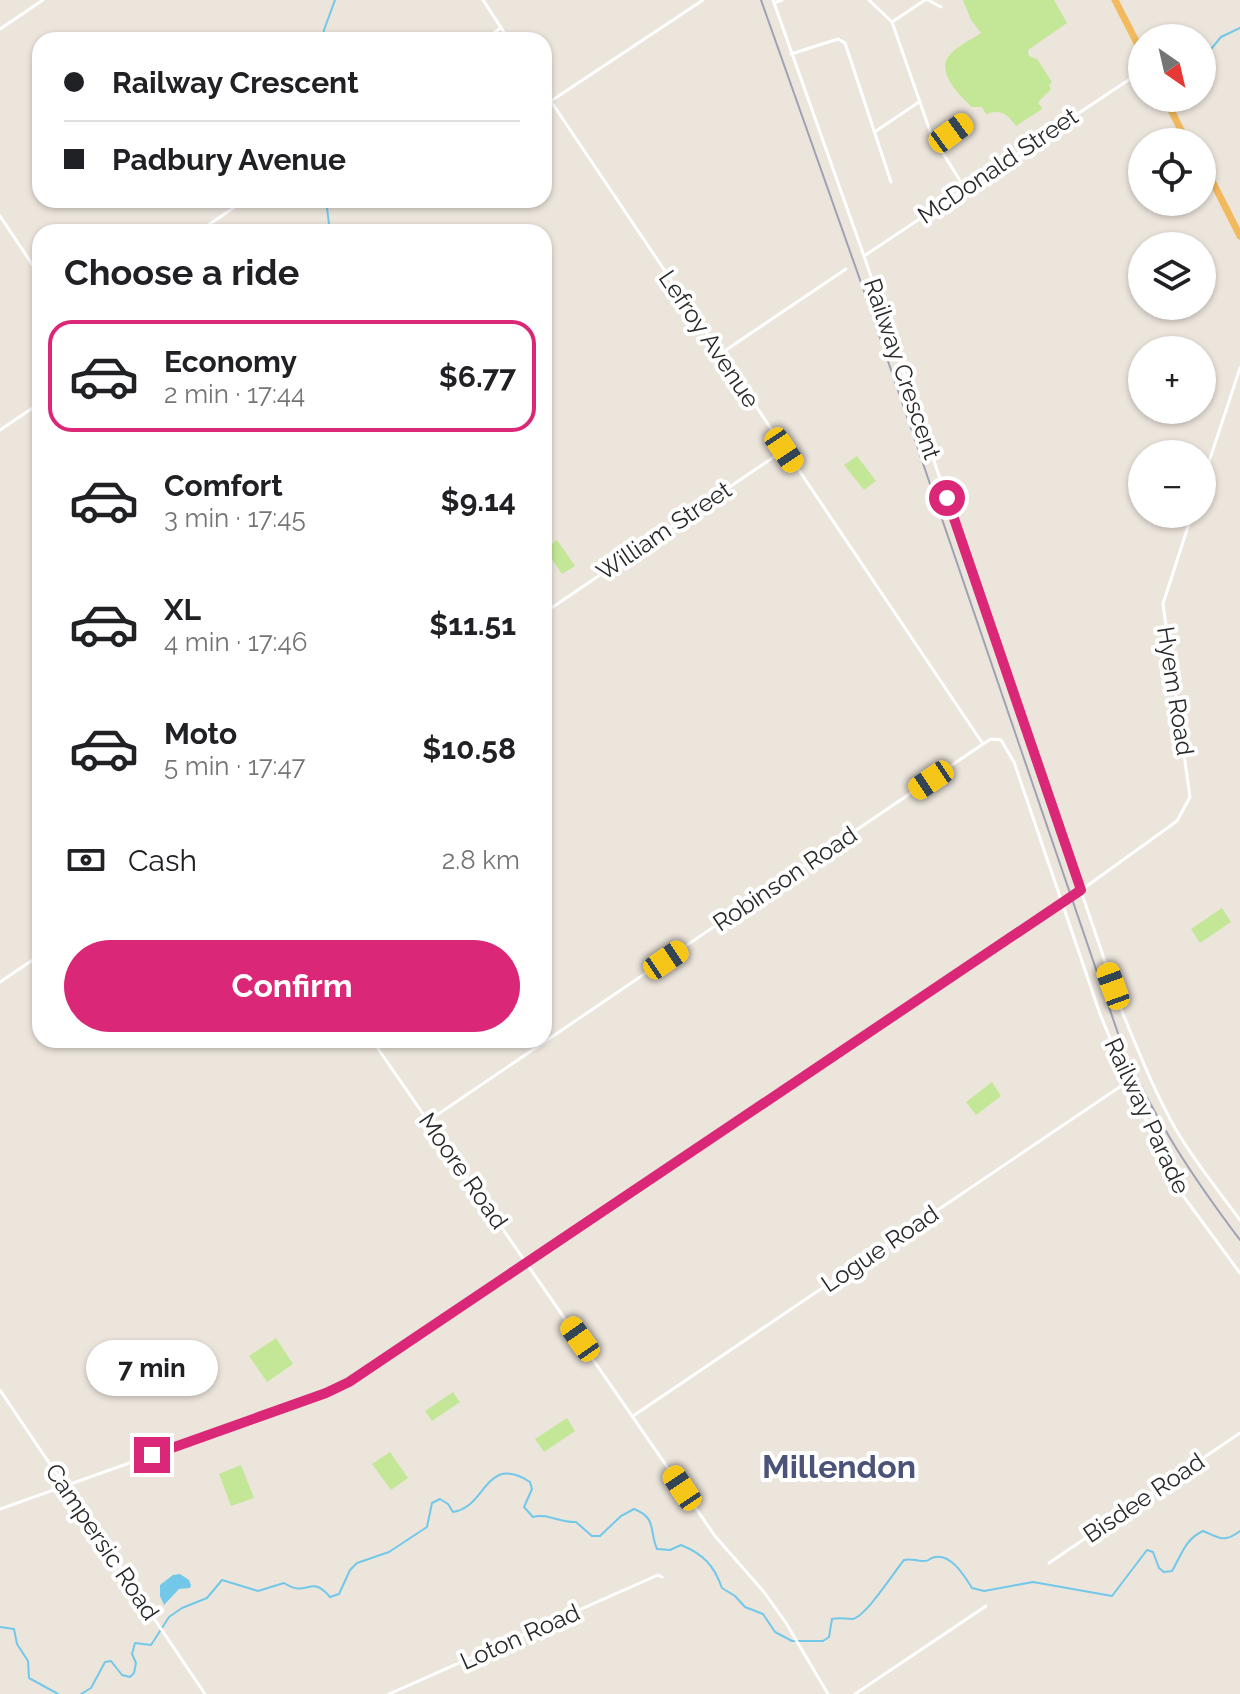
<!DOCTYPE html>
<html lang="en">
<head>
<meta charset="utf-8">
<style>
  :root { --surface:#fff; --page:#f2f2f2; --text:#202124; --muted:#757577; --line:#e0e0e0; --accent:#db2777 }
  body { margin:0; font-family:Raleway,sans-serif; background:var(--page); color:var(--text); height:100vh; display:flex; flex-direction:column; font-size:30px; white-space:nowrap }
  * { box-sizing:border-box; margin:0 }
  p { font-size:26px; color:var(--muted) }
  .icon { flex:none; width:44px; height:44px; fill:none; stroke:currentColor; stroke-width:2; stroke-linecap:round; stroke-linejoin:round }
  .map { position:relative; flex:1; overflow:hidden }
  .panel { position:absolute; left:32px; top:224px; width:520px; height:824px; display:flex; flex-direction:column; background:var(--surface); border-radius:24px; box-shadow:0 2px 6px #0004 }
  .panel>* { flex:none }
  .guide { position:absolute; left:32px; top:32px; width:520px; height:176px; border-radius:24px; box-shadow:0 2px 6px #0004; display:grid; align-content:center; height:176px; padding:0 32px; background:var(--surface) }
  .needle { width:52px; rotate:146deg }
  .fabs { position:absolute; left:1128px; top:24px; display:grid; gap:16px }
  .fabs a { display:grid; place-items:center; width:88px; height:88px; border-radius:50%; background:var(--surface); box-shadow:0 2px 6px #0004; font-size:40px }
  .end { position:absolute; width:36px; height:36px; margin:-18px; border:10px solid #db2777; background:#fff; box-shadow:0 0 0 4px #fff }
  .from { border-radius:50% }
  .bubble { position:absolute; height:56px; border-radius:28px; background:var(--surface); box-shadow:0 2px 6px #0004; font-size:26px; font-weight:700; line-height:56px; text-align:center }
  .car { position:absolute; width:24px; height:48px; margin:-24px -12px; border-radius:10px; box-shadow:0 0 6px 2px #0007; background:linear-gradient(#f5c518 24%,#345 0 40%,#f5c518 0 76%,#345 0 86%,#f5c518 0) }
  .guide b { display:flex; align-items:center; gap:28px; height:76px; font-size:30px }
  .guide b+b { border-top:2px solid var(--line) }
  .guide i { width:20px; height:20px; background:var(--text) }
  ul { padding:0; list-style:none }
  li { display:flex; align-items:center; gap:24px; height:112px; margin:0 16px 12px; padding:0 16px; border:4px solid transparent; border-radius:24px }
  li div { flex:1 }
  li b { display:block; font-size:30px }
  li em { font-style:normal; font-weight:700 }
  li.active { border-color:var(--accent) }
  li>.icon { width:72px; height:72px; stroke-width:1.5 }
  h2 { padding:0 32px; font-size:36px; line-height:96px }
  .pay { display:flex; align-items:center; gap:20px; height:88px; padding:0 32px; font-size:30px }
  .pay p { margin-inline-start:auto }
  .cta { display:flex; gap:16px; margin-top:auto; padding:16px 32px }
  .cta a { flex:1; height:92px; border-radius:48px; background:var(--accent); color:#fff; font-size:32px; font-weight:700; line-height:92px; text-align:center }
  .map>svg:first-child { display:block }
  .pitch { fill:#c3e797 }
  .water { fill:#73c8ea }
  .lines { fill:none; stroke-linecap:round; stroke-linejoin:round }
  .stream { stroke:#73c8ea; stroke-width:2 }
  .minor { stroke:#fff; stroke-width:3 }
  .trunk { stroke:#f2b95e; stroke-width:7 }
  .rail { stroke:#9fa2b4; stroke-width:2 }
  .route { stroke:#db2777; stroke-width:10 }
  .labels { text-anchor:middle; stroke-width:8; stroke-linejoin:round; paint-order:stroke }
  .street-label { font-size:24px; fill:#2a2a2a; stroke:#fff }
  .district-label { font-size:32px; font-weight:bold; fill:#4c5379; stroke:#fff }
</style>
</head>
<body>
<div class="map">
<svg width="1240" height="1694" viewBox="0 0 1240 1694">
  <rect width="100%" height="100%" fill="#ece5dc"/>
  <path class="pitch" d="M963 0H1054L1067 23 1028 50 1029 56 1037 59 1052 82 1049 85 1051 89 1038 102 1042 109 1016 126C1006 113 1002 109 986 114L982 107H972C960 96 937 73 948 57 956 46 971 40 981 33L971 20Z
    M857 456 876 481 864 490 844 465Z
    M557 540 575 566 562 574 545 549Z
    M1222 908 1231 922 1200 943 1191 929Z
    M992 1082 1001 1096 976 1115 966 1102Z
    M276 1338 293 1364 267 1382 249 1356Z
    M453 1392 460 1402 432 1421 425 1411Z
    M567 1418 575 1431 544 1452 535 1439Z
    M390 1452 408 1478 391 1490 372 1464Z
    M241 1465 254 1498 231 1506 219 1474Z"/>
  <path class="water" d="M180 1574 189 1580 191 1585 190 1588 179 1589 164 1605 160 1596V1585L173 1575Z"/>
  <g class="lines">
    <path class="stream" d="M323 40 324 30 335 0
      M1202 60 1221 37 1240 28
      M326 200 330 232
      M0 1627 14 1629 17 1644 28 1661 29 1678 58 1694
      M81 1694 91 1688 105 1662 111 1661 122 1675 130 1677 134 1673 136 1663 132 1654 135 1643 151 1645 169 1617 182 1608 207 1598 222 1580 258 1591 284 1583C308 1599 310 1573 330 1597L339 1594 350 1570 357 1563 389 1552 427 1527 432 1503 440 1499 448 1504 453 1512C487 1507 485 1453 530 1482L532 1489 524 1507 533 1517C548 1513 560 1523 576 1522L592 1536H600L621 1516 634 1509C657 1518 649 1530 657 1549L670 1550 681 1545C703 1554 714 1565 722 1588L735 1596 745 1607 763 1614 775 1632 792 1641H823L829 1637 832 1619C841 1617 844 1619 852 1619 865 1618 894 1572 904 1560 912 1558 915 1561 923 1561 932 1561 926 1559 935 1557 952 1554 965 1577 972 1588L984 1591 1033 1582 1112 1596 1147 1550 1153 1552 1159 1568 1164 1572 1172 1571C1181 1556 1185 1539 1203 1531 1219 1537 1223 1544 1240 1531"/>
    <path class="minor" d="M483 0 509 40
      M773 0 864 256 1123 1014C1139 1052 1154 1091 1175 1128 1194 1161 1218 1190 1240 1220
      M869 0 892 22 931 134 964 187
      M928 0 941 7
      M774 3 782 0
      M892 22 925 0
      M0 29 43 0
      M483 40 501 28
      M791 54 838 39 845 43 891 182
      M1134 73 1142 67
      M544 91 983 744
      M551 101 703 0
      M876 131 919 102
      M936 144 967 122
      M0 216 40 276
      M198 232 245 200
      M864 256 1142 71
      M720 354 846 269
      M0 430 40 403
      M1202 483 1240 368
      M544 613 784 450
      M0 982 40 955
      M372 1040 715 1536 764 1592 786 1623 828 1694
      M428 1121 983 744 991 739 1001 740 1014 762 1100 1014 1128 1082 1181 1193 1240 1273
      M0 1390 205 1694
      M633 1416 1127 1082
      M0 1509 326 1393 349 1382 1073 896 1177 821 1190 797 1163 604 1192 514
      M1049 1563 1240 1433
      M389 1694 658 1575 662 1577
      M855 1694 986 1606"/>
    <path class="trunk" d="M1115 0 1142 53
      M1165 98 1187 142
      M1202 161 1240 236"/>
    <path class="rail" d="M761 0 864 291 1123 1048C1154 1119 1194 1179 1240 1240"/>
  </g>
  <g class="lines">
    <path class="route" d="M152 1455 326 1393 349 1382 1081 890 947 498"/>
  </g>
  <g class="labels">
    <g class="street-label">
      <text transform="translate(998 166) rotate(-34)" y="8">McDonald Street</text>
      <text transform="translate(709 339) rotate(56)" y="8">Lefroy Avenue</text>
      <text transform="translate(902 369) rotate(71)" y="8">Railway Crescent</text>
      <text transform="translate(664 531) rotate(-34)" y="8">William Street</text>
      <text transform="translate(1175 691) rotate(81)" y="8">Hyem Road</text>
      <text transform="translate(785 879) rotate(-34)" y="8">Robinson Road</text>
      <text transform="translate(1147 1116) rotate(65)" y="8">Railway Parade</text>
      <text transform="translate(463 1171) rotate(55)" y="8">Moore Road</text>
      <text transform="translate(880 1249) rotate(-34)" y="8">Logue Road</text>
      <text transform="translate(1144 1498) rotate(-34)" y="8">Bisdee Road</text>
      <text transform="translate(102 1542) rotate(56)" y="8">Campersic Road</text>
      <text transform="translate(520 1637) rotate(-24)" y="8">Loton Road</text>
    </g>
    <g class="district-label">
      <text x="839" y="1478">Millendon</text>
    </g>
  </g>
</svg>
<div class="fabs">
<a><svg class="needle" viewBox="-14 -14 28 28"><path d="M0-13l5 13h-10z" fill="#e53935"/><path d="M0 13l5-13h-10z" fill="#757577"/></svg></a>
<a><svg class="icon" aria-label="locate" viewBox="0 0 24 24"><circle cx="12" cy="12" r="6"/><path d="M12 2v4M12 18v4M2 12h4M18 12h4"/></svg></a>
<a><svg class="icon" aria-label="layers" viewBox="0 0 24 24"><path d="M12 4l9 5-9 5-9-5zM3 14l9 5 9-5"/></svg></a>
<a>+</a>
<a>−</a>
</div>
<i class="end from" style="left:947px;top:498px"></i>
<i class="end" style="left:152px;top:1455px"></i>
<div class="bubble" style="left:86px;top:1340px;width:132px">7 min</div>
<i class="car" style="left:951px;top:133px;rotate:54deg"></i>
<i class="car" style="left:784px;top:450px;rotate:146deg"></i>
<i class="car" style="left:931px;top:780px;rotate:236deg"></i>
<i class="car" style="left:666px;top:960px;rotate:56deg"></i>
<i class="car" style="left:1113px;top:986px;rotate:340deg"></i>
<i class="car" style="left:580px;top:1339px;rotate:325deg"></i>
<i class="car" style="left:682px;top:1488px;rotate:326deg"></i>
<div class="guide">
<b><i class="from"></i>Railway Crescent</b>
<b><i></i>Padbury Avenue</b>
</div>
<section class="panel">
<h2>Choose a ride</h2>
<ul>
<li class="active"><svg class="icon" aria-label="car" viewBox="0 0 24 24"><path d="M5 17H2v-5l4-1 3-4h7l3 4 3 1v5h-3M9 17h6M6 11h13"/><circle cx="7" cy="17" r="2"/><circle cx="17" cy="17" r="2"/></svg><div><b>Economy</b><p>2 min · 17:44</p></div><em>$6.77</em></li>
<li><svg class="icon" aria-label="car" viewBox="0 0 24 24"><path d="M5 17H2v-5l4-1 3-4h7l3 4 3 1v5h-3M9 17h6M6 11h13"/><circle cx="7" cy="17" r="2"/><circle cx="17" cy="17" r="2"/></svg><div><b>Comfort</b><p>3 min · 17:45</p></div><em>$9.14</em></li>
<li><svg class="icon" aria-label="car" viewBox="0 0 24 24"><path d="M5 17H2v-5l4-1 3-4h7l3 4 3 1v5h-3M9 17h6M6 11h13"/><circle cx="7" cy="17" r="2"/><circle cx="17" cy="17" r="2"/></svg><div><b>XL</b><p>4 min · 17:46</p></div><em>$11.51</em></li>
<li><svg class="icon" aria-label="car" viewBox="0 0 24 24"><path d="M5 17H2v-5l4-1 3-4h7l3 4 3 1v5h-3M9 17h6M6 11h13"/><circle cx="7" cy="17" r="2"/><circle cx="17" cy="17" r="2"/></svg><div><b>Moto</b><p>5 min · 17:47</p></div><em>$10.58</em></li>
</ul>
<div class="pay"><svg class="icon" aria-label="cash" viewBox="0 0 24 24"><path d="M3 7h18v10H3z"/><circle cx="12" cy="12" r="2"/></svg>Cash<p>2.8 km</p></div>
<div class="cta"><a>Confirm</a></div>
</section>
</div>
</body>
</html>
